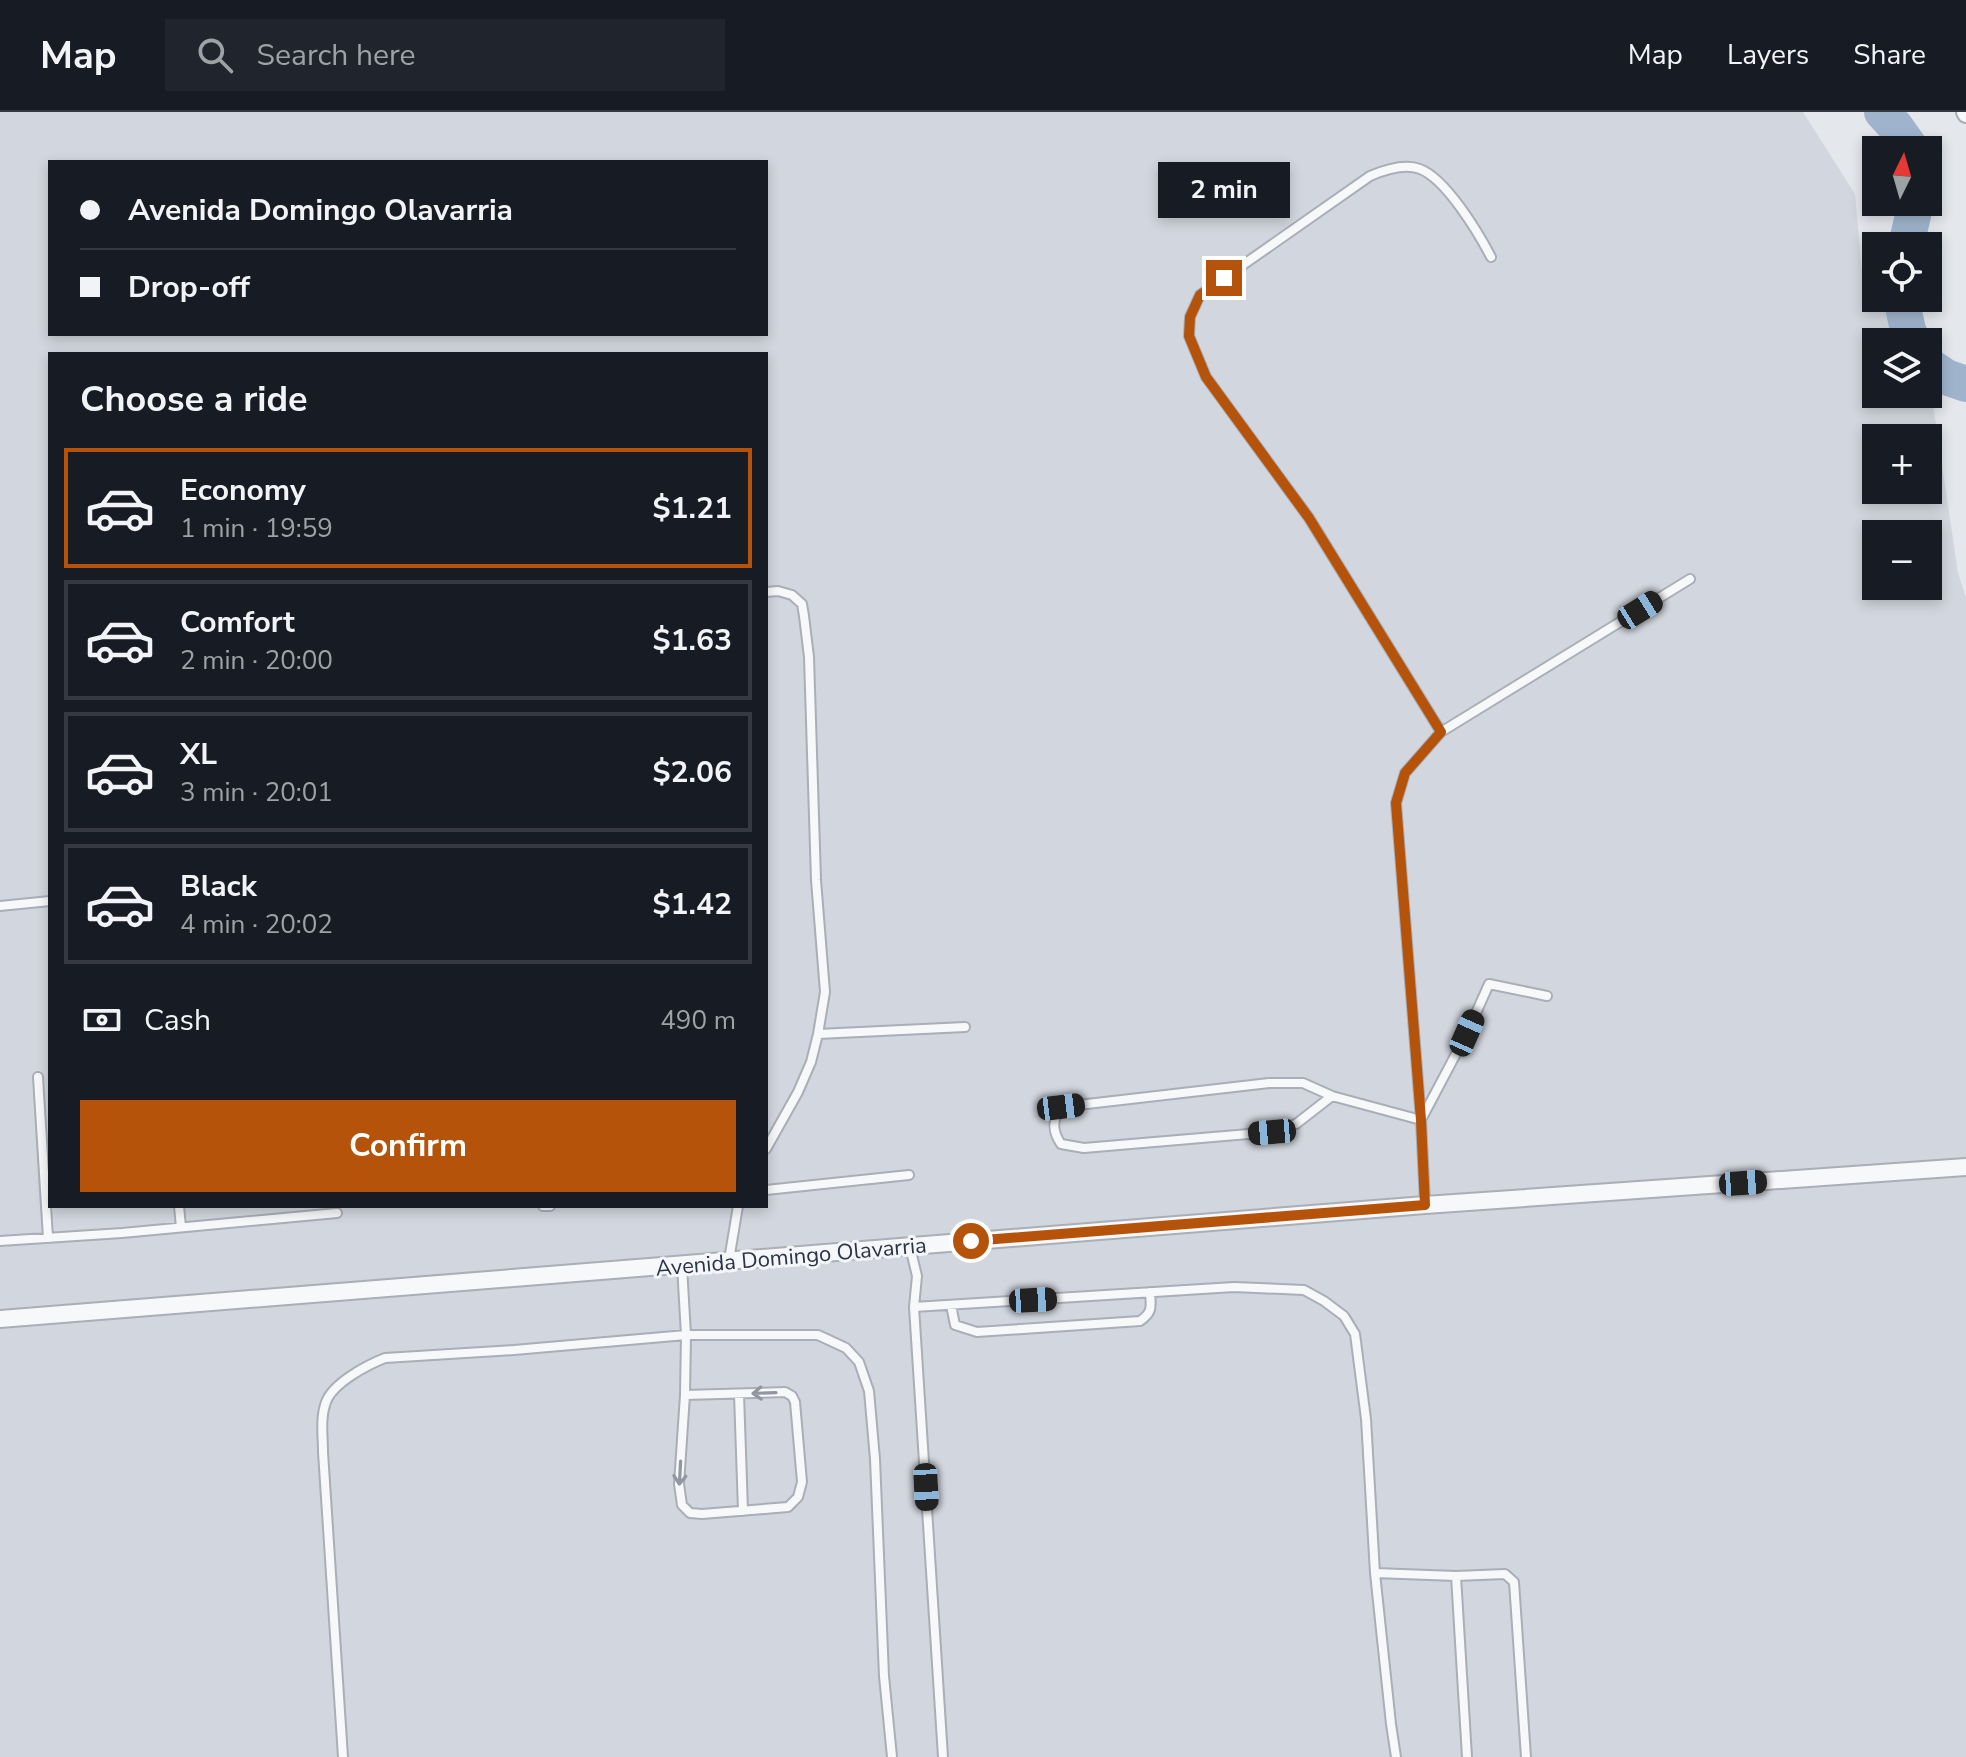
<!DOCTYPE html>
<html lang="en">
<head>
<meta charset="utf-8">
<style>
  :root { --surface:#171b24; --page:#20242c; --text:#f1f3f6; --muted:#9ea1a6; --line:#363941; --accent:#b45309 }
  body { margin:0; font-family:"Nunito Sans",sans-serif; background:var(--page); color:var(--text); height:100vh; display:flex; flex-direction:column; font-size:30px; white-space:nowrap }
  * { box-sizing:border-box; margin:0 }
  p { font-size:26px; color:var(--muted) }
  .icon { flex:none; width:44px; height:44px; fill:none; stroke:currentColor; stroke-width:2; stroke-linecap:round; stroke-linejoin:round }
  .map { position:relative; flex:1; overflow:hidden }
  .sheet { position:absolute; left:48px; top:240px; width:720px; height:856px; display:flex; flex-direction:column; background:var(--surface); border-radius:0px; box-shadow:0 4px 12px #0003 }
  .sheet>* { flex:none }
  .hud { position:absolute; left:48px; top:48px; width:720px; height:176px; border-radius:0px; box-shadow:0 4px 12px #0003; display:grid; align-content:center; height:176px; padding:0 32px; background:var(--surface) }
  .needle { width:52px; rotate:5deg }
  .buttons { position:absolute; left:1862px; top:24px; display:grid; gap:16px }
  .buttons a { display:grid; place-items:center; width:80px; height:80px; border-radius:0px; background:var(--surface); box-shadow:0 4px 12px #0003; font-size:40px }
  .end { position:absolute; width:36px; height:36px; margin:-18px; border:10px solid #b45309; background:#fff; box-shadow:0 0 0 4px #fff }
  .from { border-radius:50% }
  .bubble { position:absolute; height:56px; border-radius:0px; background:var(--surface); box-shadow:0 4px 12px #0003; font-size:26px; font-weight:700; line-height:56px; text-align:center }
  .car { position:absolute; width:24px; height:48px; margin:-24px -12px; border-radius:10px; box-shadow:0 0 6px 2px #0007; background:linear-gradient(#222 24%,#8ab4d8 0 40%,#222 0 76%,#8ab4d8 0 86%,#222 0) }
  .hud b { display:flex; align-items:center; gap:28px; height:76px; font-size:30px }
  .hud b+b { border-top:2px solid var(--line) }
  .hud i { width:20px; height:20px; background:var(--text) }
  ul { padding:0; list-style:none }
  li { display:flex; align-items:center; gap:24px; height:120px; margin:0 16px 12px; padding:0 16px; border:4px solid var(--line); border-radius:0px }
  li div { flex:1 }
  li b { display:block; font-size:30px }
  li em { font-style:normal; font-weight:700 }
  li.selected { border-color:var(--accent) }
  li>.icon { width:72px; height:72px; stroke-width:1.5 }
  h2 { padding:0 32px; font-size:36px; line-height:96px }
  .pay { display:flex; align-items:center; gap:20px; height:88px; padding:0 32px; font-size:30px }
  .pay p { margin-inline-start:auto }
  .cta { display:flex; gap:16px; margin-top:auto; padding:16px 32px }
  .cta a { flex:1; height:92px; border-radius:0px; background:var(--accent); color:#fff; font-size:32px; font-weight:700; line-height:92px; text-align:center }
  header { display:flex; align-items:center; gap:48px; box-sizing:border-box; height:112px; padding:0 40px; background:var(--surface); border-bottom:2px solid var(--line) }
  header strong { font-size:38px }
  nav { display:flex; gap:44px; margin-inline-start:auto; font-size:28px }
  .search { width:560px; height:72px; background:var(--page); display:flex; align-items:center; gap:20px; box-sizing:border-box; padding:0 28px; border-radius:0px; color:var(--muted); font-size:30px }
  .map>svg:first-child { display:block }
  .built { fill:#d2d6de; fill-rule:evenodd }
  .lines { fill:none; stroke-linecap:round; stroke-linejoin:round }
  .river { stroke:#9fb4cc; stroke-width:36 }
  .service-casing { stroke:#a9aeb7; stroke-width:12 }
  .minor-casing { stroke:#a9aeb7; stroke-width:20 }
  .service { stroke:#f7f8fa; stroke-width:8 }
  .minor { stroke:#f7f8fa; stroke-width:16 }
  .oneway { stroke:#9196a0 }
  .route { stroke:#b45309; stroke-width:10 }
  .labels { text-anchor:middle; stroke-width:6; stroke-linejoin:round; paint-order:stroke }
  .street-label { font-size:22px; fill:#2b3445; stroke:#f4f6f9 }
</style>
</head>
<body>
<header>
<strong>Map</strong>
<div class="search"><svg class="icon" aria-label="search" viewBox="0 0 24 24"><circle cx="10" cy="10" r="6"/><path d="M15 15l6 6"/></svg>Search here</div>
<nav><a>Map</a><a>Layers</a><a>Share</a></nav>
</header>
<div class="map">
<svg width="1966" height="1645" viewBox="0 0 1966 1645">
  <rect width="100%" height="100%" fill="#e4e7ec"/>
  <path class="built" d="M0 0H1803L1855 82 1862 161 1904 230H1876V282H1928V269L1930 272 1958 461 1966 486V1645H0ZM50 50H766V222H50ZM50 242H766V1094H50ZM1876 326H1928V378H1876ZM1876 422H1928V474H1876Z"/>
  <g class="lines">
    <path class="river" d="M1882 0 1895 14 1912 38
      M1906 134 1916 90
      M1901 186 1908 218 1913 230
      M1928 253 1946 265 1966 272"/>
    <g class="service-casing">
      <path id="service" d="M766 480 778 479 792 483 802 492 804 504 809 545 816 768 825 880 818 922 811 950 798 980 766 1037
        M1441 620 1309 406 1206 265 1189 224 1190 205 1200 183 1370 64C1384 58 1404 51 1420 57 1446 67 1478 120 1491 145
        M0 794 50 789
        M818 922 965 915
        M38 965 48 1126
        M1332 984 1296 1012 1272 1020 1084 1036 1061 1032C1052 1019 1052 1008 1061 995L1269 971H1303L1332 984 1421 1008 1467 921 1489 872 1547 884
        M766 1078 909 1063
        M1425 1092 1421 1008 1396 691 1405 661 1441 620 1690 467
        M179 1094 181 1115
        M543 1094H550
        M0 1129 122 1121 337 1101
        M910 1135 917 1164 914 1195 943 1645
        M729 1148 738 1094
        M682 1154 686 1223 685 1283 679 1372 682 1393 690 1401 702 1402 788 1395 798 1385 802 1370 795 1290 792 1284 785 1280 685 1283
        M951 1193 955 1213 977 1220 1140 1209C1153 1200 1151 1195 1150 1180
        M914 1195 1234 1175 1304 1178 1324 1189 1344 1204 1355 1222 1366 1307 1375 1461 1391 1612 1396 1645
        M739 1282 743 1399
        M1375 1461 1456 1464 1505 1462 1514 1470 1526 1645
        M1456 1464 1467 1645
        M343 1645 323 1340C323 1324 320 1306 326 1290 333 1271 367 1253 385 1246L514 1238 686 1223H818L846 1236 859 1250 869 1279 875 1347 884 1564 892 1645"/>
    </g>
    <g class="minor-casing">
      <path id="minor" d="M1965 0 1966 2
        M0 1207 1425 1093 1966 1055"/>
    </g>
    <use href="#service" class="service"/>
    <use href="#minor" class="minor"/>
  </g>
  <defs><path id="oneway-shaft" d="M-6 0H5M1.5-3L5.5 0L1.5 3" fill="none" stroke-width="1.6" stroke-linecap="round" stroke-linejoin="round" transform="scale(2)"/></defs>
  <g class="oneway">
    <use href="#oneway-shaft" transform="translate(764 1281) rotate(178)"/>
    <use href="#oneway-shaft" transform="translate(680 1361) rotate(93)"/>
  </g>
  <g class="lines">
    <path class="route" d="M971 1129 1425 1093 1421 1008 1396 691 1405 661 1441 620 1309 406 1206 265 1189 224 1190 205 1200 183 1224 166"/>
  </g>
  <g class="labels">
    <g class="street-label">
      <text transform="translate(791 1144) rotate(-5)" y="8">Avenida Domingo Olavarria</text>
    </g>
  </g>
</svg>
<div class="buttons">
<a><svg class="needle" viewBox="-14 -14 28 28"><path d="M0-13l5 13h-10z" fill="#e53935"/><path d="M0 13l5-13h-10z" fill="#9ea1a6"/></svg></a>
<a><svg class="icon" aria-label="locate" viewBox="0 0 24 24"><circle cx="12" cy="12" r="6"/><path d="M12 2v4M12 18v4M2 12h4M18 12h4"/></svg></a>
<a><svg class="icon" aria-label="layers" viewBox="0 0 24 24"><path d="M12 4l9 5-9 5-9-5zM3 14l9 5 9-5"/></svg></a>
<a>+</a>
<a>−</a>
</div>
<i class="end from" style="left:971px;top:1129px"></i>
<i class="end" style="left:1224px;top:166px"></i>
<div class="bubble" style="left:1158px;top:50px;width:132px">2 min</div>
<i class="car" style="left:1640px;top:498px;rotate:58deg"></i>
<i class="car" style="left:1467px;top:921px;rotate:24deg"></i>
<i class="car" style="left:1061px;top:995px;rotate:83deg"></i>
<i class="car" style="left:1272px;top:1020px;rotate:265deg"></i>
<i class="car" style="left:1743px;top:1071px;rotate:86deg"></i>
<i class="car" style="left:1033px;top:1188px;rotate:87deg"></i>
<i class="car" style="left:926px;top:1375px;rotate:177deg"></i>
<div class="hud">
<b><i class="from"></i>Avenida Domingo Olavarria</b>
<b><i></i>Drop-off</b>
</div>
<section class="sheet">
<h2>Choose a ride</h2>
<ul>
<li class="selected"><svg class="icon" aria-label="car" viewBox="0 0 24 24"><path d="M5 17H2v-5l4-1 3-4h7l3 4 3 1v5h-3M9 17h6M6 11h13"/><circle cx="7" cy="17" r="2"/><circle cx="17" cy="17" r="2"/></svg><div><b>Economy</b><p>1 min · 19:59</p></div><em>$1.21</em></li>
<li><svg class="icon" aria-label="car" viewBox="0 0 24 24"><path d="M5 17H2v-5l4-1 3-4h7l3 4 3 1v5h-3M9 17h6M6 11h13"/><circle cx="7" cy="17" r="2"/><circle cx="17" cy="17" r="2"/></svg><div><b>Comfort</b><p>2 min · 20:00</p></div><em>$1.63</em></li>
<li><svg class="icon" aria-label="car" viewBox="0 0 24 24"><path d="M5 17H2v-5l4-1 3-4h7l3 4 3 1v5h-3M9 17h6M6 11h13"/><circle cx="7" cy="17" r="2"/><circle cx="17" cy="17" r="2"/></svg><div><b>XL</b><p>3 min · 20:01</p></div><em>$2.06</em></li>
<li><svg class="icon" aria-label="car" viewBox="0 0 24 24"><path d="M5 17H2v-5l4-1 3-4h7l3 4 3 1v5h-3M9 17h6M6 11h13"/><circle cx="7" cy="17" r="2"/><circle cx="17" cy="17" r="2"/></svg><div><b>Black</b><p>4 min · 20:02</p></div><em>$1.42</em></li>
</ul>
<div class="pay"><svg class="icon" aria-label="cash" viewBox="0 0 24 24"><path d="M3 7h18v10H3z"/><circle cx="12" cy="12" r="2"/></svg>Cash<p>490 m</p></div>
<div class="cta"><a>Confirm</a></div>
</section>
</div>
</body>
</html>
